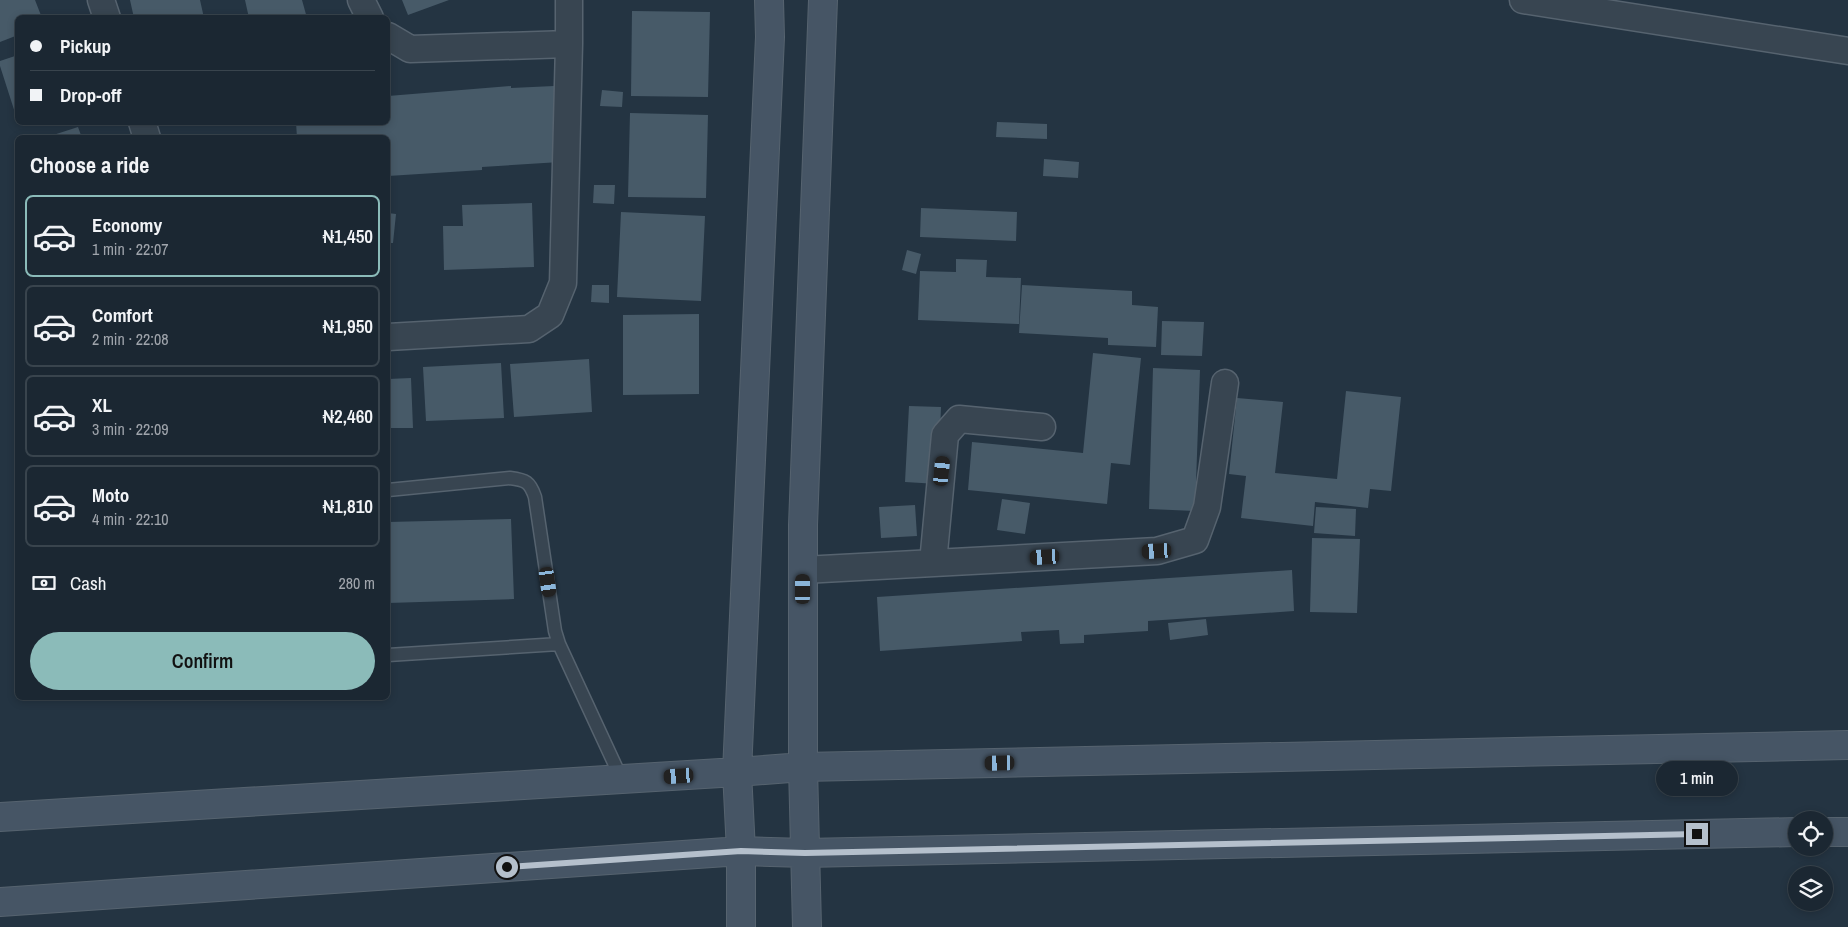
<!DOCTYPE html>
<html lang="en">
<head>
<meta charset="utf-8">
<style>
  :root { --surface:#1b2732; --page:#28333e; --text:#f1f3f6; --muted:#a0a5ac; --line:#39444d; --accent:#8bbbb9 }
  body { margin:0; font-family:"Archivo Narrow",sans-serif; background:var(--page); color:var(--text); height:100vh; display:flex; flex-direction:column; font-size:19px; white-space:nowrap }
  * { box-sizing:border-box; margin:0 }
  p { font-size:16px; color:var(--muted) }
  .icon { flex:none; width:28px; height:28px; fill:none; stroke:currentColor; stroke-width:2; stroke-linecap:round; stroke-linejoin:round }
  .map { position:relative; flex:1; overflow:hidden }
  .panel { position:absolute; left:15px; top:135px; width:375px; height:565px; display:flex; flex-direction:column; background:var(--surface); border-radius:8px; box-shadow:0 2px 8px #0003,0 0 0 1px var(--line) }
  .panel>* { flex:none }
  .guide { position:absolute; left:15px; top:15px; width:375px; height:110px; border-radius:8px; box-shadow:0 2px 8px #0003,0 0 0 1px var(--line); display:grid; align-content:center; height:110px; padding:0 15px; background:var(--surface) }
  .buttons { position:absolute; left:1788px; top:811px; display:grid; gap:10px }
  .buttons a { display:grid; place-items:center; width:45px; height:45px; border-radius:50%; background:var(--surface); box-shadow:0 2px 8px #0003,0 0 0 1px var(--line); font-size:25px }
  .end { position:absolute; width:22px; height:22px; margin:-11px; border:6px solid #b5c0cc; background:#111; box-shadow:0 0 0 2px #111 }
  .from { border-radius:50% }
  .bubble { position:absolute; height:35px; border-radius:18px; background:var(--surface); box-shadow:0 2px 8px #0003,0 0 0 1px var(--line); font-size:16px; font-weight:600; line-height:35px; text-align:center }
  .car { position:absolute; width:15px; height:30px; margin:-15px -8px; border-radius:6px; box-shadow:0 0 4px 1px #0007; background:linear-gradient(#222 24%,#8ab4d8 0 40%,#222 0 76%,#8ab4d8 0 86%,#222 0) }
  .guide b { display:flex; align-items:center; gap:18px; height:48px; font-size:19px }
  .guide b+b { border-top:1px solid var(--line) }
  .guide i { width:12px; height:12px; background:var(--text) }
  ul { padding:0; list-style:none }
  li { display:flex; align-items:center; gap:15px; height:82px; margin:0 10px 8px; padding:0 5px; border:2px solid var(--line); border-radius:8px }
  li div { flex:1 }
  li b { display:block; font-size:19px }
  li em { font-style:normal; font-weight:600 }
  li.selected { border-color:var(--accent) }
  li>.icon { width:45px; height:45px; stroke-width:1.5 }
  h2 { padding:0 15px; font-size:22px; line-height:60px }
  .pay { display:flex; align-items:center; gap:12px; height:55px; padding:0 15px; font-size:19px }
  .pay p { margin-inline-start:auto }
  .action { display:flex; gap:10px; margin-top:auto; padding:10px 15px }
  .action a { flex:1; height:58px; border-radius:30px; background:var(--accent); color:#111; font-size:20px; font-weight:600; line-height:58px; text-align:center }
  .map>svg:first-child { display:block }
  .building { fill:#475a68 }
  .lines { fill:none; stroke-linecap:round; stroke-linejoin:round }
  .lane-casing { stroke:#56636f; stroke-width:15 }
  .street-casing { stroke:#56636f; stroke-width:29 }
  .secondary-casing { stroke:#56636f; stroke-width:30 }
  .lane { stroke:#384551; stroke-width:12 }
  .street { stroke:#384551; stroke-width:26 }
  .secondary { stroke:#465565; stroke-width:28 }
  .route { stroke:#b5c0cc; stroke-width:6 }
</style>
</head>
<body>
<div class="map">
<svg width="1848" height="927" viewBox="0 0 1848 927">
  <rect width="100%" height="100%" fill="#243442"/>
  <path class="building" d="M0 0H35L42 18H18V35L0 42Z
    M130 0H200L204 18H134Z
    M245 0H302L307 18H249Z
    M402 0H449L408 15Z
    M632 11 710 12 708 97 631 96Z
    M18 55V119H17L0 66V61Z
    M511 86V88L554 86 560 162 482 167V170L388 176V138H297L296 122H388V96Z
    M602 90 623 92 622 107 600 106Z
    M630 113 708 115 706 198 628 197Z
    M997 122 1047 124V139L996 137Z
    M78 127 82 138H47V137Z
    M1044 159 1079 162 1078 178 1043 176Z
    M594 185H615L614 204 593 203Z
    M532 203 534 267 444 270 443 226H463L462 205Z
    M921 208 1017 212 1016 241 920 237Z
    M621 212 705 216 701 301 617 297Z
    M388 213 396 214 393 243H388Z
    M907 250 921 254 916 274 902 270Z
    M956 259 987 260 986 277 1021 278 1019 324 918 320 920 271 956 272Z
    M592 285H609V303L591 302Z
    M1022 285 1132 291V305L1158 307 1156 347 1108 345V338L1019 333Z
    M699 314V394L623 395V315Z
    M1162 321 1204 322 1202 356 1161 355Z
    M1093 353 1141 358 1130 465 1111 463 1107 504 968 490 972 442 1083 453Z
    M589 359 592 412 514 417 510 364Z
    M501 363 504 418 426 421 423 367Z
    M1153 368 1200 370 1195 511 1149 509Z
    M411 378 413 428H388V379Z
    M1346 391 1401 397 1391 491 1370 489 1368 508 1315 502 1313 526 1241 518 1246 476 1229 474 1237 398 1283 402 1275 473 1337 479Z
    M909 406 941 407 938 484 905 482Z
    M1002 499 1030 503 1025 534 997 530Z
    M915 505 917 536 881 538 879 507Z
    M1316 507 1356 509 1355 536 1314 533Z
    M511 519 514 599 388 603V522Z
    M1312 538 1360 539 1357 613 1310 612Z
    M1292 570 1294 611 1148 621V631L1084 635V643L1060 644 1059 630 1021 632 1022 641 880 651 877 597Z
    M1206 619 1208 635 1170 640 1168 623Z"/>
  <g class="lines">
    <g class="lane-casing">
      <path id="lane" d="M388 490 510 478C526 480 530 482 535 497L555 631 559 644 622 780
        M388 655 559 644"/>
    </g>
    <g class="street-casing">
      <path id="street" d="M101 0 107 18
        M361 0 370 18
        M1523 0 1848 51
        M388 36 410 49 569 44V0
        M142 122 147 138
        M388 337 529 329 550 315 563 283 569 44
        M933 563 945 435 959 419 1042 427
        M803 570 1157 551 1195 540 1207 507 1225 383"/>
    </g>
    <g class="secondary-casing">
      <path id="secondary" d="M0 817 737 772 803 767 1848 745
        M1824 832H1848
        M0 902 741 851 805 853 1796 832
        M741 927V851L737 772 770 37 769 0
        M807 927 803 767V525L823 0"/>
    </g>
    <use href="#lane" class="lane"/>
    <use href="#street" class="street"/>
    <use href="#secondary" class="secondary"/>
  </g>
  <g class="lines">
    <path class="route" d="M507 867 741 851 805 853 1697 834"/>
  </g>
</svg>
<div class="buttons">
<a><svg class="icon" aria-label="locate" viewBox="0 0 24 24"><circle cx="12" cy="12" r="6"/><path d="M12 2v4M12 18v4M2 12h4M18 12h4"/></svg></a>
<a><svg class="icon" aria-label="layers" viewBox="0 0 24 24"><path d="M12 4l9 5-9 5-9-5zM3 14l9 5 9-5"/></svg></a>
</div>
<i class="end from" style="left:507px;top:867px"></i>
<i class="end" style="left:1697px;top:834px"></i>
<div class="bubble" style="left:1656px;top:761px;width:82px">1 min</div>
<i class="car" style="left:942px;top:471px;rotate:6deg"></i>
<i class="car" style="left:1157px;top:551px;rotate:267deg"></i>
<i class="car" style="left:1045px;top:557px;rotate:267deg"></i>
<i class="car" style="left:548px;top:582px;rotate:172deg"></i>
<i class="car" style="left:803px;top:589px;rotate:0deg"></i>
<i class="car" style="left:1000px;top:763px;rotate:269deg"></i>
<i class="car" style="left:679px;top:776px;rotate:266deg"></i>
<div class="guide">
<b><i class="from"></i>Pickup</b>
<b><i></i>Drop-off</b>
</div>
<section class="panel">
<h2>Choose a ride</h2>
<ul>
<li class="selected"><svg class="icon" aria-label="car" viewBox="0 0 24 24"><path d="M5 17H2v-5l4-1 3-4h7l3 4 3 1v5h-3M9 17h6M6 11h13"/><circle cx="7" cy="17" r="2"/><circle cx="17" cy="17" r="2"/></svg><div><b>Economy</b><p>1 min · 22:07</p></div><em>₦1,450</em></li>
<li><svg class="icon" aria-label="car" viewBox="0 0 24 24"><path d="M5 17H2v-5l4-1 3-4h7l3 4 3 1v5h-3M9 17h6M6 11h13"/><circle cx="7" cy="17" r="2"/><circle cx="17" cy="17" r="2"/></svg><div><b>Comfort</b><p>2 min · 22:08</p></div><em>₦1,950</em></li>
<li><svg class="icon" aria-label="car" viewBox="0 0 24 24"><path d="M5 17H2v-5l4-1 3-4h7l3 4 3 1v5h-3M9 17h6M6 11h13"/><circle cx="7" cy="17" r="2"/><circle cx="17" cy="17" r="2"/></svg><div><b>XL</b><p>3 min · 22:09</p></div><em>₦2,460</em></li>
<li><svg class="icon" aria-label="car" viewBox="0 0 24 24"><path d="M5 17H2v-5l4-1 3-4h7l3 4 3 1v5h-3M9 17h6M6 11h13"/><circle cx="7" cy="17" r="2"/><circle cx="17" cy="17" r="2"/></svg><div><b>Moto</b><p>4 min · 22:10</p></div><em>₦1,810</em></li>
</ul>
<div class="pay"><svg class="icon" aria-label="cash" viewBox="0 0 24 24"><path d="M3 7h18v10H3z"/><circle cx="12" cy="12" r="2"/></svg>Cash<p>280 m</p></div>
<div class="action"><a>Confirm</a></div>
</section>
</div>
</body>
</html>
